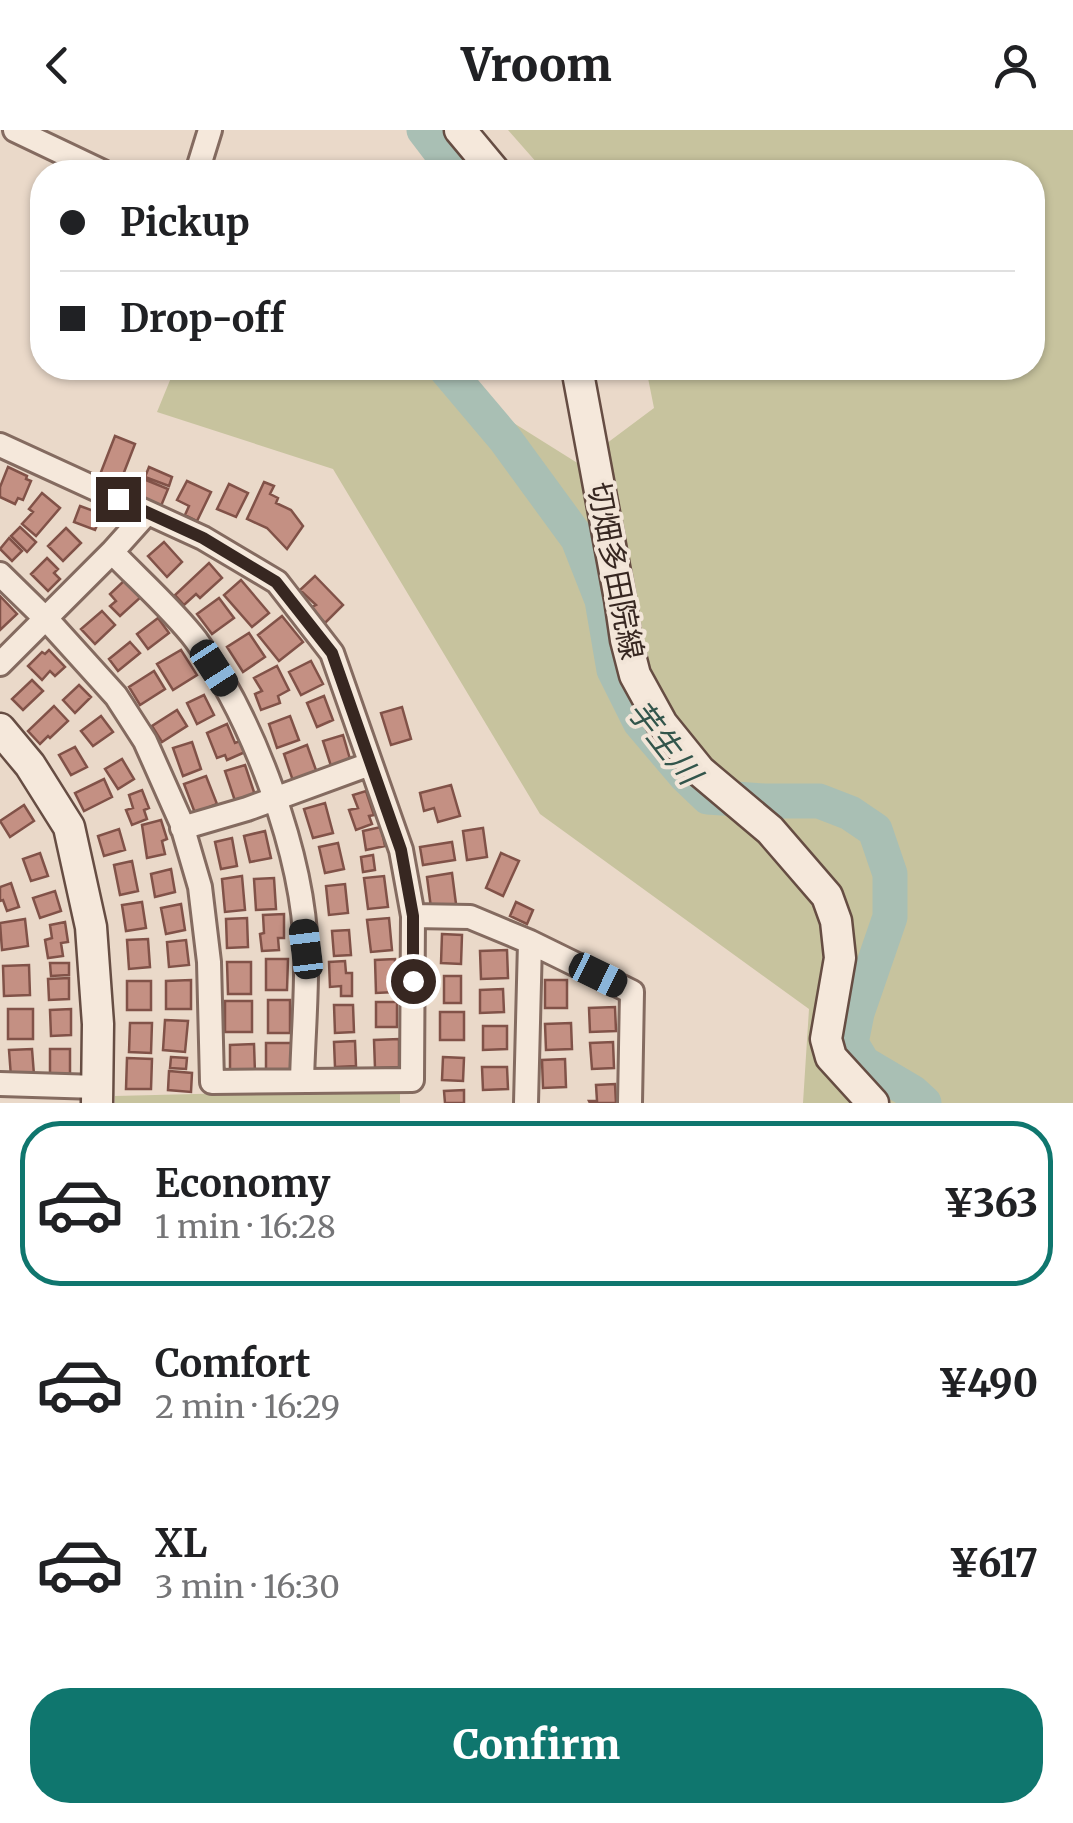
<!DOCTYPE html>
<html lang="en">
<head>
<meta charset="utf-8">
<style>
  :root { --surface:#fff; --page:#f2f2f2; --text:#202124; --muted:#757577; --line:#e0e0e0; --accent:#0f766e }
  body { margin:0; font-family:Merriweather,"Noto Sans JP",serif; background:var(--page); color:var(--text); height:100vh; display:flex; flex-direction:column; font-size:38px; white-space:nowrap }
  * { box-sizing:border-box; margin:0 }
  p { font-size:32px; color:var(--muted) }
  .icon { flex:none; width:55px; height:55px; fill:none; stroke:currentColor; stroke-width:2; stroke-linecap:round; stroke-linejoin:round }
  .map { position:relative; height:973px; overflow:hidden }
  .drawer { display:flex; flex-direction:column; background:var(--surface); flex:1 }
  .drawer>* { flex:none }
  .hud { position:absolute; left:30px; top:30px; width:1015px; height:220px; border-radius:40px; box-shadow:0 2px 8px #0004; display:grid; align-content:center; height:220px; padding:0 30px; background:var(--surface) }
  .end { position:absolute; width:45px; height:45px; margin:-22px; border:12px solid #372721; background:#fff; box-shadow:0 0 0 5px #fff }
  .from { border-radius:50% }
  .car { position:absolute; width:30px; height:60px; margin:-30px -15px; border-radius:12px; box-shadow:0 0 8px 2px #0007; background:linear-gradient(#222 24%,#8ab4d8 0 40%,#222 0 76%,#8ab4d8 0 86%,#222 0) }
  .hud b { display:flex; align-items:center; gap:35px; height:95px; font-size:38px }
  .hud b+b { border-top:2px solid var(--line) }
  .hud i { width:25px; height:25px; background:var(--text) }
  ul { padding:18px 0 0; list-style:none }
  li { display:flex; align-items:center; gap:30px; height:165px; margin:0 20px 15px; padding:0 10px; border:5px solid transparent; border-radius:40px }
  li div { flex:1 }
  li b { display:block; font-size:38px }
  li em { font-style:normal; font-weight:800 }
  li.selected { border-color:var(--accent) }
  li>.icon { width:90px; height:90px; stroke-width:1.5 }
  .cta { display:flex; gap:20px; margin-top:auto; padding:20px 30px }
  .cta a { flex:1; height:115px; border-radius:40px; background:var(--accent); color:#fff; font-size:40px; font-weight:800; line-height:115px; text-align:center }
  header { display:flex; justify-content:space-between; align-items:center; height:130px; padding:0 30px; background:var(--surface); font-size:45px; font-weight:800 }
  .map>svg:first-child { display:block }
  .green { fill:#c7c39e }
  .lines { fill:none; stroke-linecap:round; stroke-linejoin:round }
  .river { stroke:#a9bfb4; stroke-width:35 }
  .building { fill:#c49083; stroke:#815248; stroke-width:2.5 }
  .street-casing { stroke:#846b60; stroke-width:28 }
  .secondary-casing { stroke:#664d43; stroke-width:35 }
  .street { stroke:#f5e8db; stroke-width:22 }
  .secondary { stroke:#f5e8db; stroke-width:30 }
  .route { stroke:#372721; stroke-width:12 }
  .labels { text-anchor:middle; stroke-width:8; stroke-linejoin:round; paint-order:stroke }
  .street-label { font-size:30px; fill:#372721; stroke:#f2e5d8 }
  .water-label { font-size:32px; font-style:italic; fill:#32554b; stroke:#f2e5d8 }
</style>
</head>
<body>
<header><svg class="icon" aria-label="back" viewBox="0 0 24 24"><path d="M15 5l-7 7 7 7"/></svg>Vroom<svg class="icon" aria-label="person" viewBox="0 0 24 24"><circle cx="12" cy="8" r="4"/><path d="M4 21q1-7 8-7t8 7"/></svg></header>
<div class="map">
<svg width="1073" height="973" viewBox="0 0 1073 973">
  <rect width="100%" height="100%" fill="#ead9c9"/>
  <path class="green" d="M508 0H1073V973H803L809 879 540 684 333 339 157 282 175 238H426L579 334 654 278 646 238H1032V42H545Z
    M400 959V973H115V966Z"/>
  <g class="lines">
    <path class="river" d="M424 0 456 42
      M445 238 505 309 578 409 602 470 614 540 640 592 685 645 708 667 764 671H819L850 683 875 700 890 744V787L857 883 851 913 863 933 912 962 924 973"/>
  </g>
  <path class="building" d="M115 306 135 314 121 350 101 342Z
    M8 337 27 346 26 349 31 351 23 370 18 368 15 374 0 367V357Z
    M149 337 172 347 169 356 145 347Z
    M141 348 168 359 161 376 134 366Z
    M187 351 211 362 197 391 185 385 189 376 177 370Z
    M264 352 274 356 270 364 278 368 276 373 291 380 303 396 287 419 267 398 247 389Z
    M229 354 248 363 236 387 217 379Z
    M42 363 60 378 36 406 22 394 33 382 29 379Z
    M80 376 102 384 95 400 74 392Z
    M20 397 36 412 27 422 11 406Z
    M66 398 81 413 63 431 48 416Z
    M9 408 22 421 12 431 0 419Z
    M164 412 182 432 167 447 148 426Z
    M47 428 58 439 54 443 60 449 48 461 31 444Z
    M209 433 222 448 200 468 196 464 184 475 175 465Z
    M315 446 343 475 325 493 310 478 316 475 300 460Z
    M126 449 142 466 120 486 110 476 116 471 110 464Z
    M241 450 269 483 252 497 224 465Z
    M0 466 17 484 0 500Z
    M219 468 234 488 212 504 197 484Z
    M102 481 115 495 95 514 81 499Z
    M282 486 303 512 279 531 258 505Z
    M158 488 169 503 148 519 137 504Z
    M249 503 265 527 243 542 227 517Z
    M130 512 140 523 118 541 109 529Z
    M49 520 65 537 55 546 50 541 42 550 28 536 42 522 45 524Z
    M181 520 197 545 173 560 157 534Z
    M311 531 323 554 301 565 289 542Z
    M277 536 289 560 278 566 280 573 261 580 255 564 262 561 254 548Z
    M154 541 165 559 140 575 129 557Z
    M32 550 43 561 23 580 12 569Z
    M79 555 91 567 75 583 63 570Z
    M204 565 214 585 197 594 187 573Z
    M324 566 333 590 317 597 307 573Z
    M54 576 68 591 50 608 48 606 40 614 28 601Z
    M402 577 411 609 391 615 381 583Z
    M177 580 187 596 162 612 152 596Z
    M101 586 113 602 93 616 81 601Z
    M290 586 299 610 277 618 269 594Z
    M227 594 235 613 240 611 245 622 227 630 225 625 217 628 207 603Z
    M343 605 350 629 331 636 323 611Z
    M192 612 201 639 183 646 173 618Z
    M307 615 317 643 293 651 284 624Z
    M75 617 87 637 71 645 59 625Z
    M122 629 134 649 118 659 105 639Z
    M245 635 255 665 235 671 225 641Z
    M206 646 217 674 195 683 184 654Z
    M104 649 112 667 84 681 75 663Z
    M451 655 460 686 438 692 434 678 424 681 420 663Z
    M142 660 149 678 144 680 147 689 132 695 126 680 133 678 129 665Z
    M366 661 374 685 369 686 372 694 356 700 349 680 358 678 353 665Z
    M325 673 333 703 313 708 304 679Z
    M24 675 34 691 10 707 0 691Z
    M161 690 167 709 162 711 165 724 147 728 142 695Z
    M381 697 385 716 366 720 363 701Z
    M483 698 487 727 467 730 463 701Z
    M119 699 125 720 104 726 98 706Z
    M265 701 271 728 250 732 244 706Z
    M232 708 237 736 221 739 215 712Z
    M452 712 455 730 423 735 420 717Z
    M338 713 344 739 325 743 319 717Z
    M40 723 48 746 31 751 23 729Z
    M501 723 519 731 503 766 486 758Z
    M373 725 375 740 363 742 361 727Z
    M132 731 138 761 120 765 114 735Z
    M171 739 175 762 155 767 151 744Z
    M452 743 456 774 431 778 427 747Z
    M242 746 245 780 225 782 222 749Z
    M384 746 388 777 368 779 364 748Z
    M274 748 276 779 256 780 254 749Z
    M11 753 19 777 7 781 3 770 0 771V757Z
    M345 754 348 783 329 785 326 756Z
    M55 761 61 781 40 788 33 768Z
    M142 772 146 798 126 801 122 775Z
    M516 772 533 780 527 794 510 786Z
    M181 774 185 800 166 804 161 778Z
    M284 784V808H278L279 820 262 821 260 804 264 803 263 785Z
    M247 788 248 817 227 818 226 789Z
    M389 788 392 820 371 822 367 790Z
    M25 789 28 816 2 820 0 793Z
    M65 792 68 812 61 813 63 826 48 828 45 810 52 808 50 795Z
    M349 800 351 825 334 826 332 801Z
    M442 804 462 805 461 834 441 833Z
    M148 809 150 837 129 839 127 810Z
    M186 810 189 835 169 837 167 812Z
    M507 820 508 848 481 849 480 821Z
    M266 829H288L287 860H266Z
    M395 829V862L376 863 375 830Z
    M345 831 346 843H352V866H341V856L330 857 329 832Z
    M227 832H251V864H228Z
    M50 833H69V845L51 846Z
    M29 835 30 865 4 866 3 836Z
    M444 846H461V873H444Z
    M69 848V869L49 870 48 849Z
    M191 850V879H166V851Z
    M545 850H567V878H545Z
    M127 851H151V880H127Z
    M503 859 504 882 480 883V860Z
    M268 870H290V903H268Z
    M225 871H252V902H225Z
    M376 872H397V897H376Z
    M334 875H353L354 902 335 903Z
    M615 877 616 901 590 902 589 878Z
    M8 879H33V909H8Z
    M71 879V905L51 906 50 880Z
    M440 882H464V910H440Z
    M165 890 188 891 185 922 163 920Z
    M130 893H152L151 923 129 922Z
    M571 893 572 919 546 920 545 894Z
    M483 896H507V919L483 920Z
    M399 909V937L375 938 374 910Z
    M355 911 356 936 335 937 334 912Z
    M613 912 614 938 592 939 590 913Z
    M266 913H292V941H266Z
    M254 914 255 943 230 944V915Z
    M32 919 34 945 11 947 9 920Z
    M50 919H70V944H50Z
    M171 927 187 928 186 939 170 938Z
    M443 927 464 928 463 951 442 950Z
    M127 928 152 929 151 959H126Z
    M565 929 566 957 543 958 542 930Z
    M482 937H507L508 959 483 960Z
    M169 941 192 943 191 962 168 960Z
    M615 954 616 973H590L589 971H597L596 955Z
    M464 960V973H445L444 961Z"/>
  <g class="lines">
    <g class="street-casing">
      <path id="street" d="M15 0 103 42
        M197 42 210 0
        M0 315 203 408 277 452 332 523 401 720 413 786 412 950 212 952 209 832 200 757 181 692 145 611 116 566 50 493 0 444
        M112 422 147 383
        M0 534 112 422C138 449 174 481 196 510 253 588 304 725 306 822 307 865 303 908 302 951
        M182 698 247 679 370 634
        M413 786 470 787 530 812 632 862 630 973
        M0 954 97 957
        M526 973 530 812"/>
    </g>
    <g class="secondary-casing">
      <path id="secondary" d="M460 0 495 42
        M577 238 620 469 626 510 635 545 662 594 700 641 770 700 827 766 836 791 840 828 826 909 831 927 873 973
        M0 599 30 635 69 697 91 797 98 894 97 973"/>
    </g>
    <use href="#street" class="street"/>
    <use href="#secondary" class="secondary"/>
  </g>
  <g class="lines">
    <path class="route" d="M118 369 203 408 276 452 332 523 401 720 413 786V851"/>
  </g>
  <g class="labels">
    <g class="street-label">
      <text transform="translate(615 441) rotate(79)" y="10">切畑多田院線</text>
    </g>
    <g class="water-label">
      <text transform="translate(664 612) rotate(52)" y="11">芋生川</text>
    </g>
  </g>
</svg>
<i class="end from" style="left:413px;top:851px"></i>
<i class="end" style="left:118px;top:369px"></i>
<i class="car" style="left:214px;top:538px;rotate:147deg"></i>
<i class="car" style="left:306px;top:819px;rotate:353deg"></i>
<i class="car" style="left:598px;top:845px;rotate:116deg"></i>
<div class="hud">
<b><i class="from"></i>Pickup</b>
<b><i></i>Drop-off</b>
</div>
</div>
<section class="drawer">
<ul>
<li class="selected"><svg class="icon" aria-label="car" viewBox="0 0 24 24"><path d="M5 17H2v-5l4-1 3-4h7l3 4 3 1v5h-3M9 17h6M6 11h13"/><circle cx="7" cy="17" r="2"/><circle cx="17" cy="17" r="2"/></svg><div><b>Economy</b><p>1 min · 16:28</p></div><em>¥363</em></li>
<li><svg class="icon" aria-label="car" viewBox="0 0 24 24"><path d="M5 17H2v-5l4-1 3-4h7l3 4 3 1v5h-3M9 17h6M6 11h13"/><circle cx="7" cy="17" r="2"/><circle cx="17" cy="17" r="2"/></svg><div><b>Comfort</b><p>2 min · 16:29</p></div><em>¥490</em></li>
<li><svg class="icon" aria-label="car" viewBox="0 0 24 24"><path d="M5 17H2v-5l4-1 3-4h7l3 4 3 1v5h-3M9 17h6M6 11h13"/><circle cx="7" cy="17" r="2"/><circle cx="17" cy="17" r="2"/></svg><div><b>XL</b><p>3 min · 16:30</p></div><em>¥617</em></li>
</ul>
<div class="cta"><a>Confirm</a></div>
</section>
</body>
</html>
